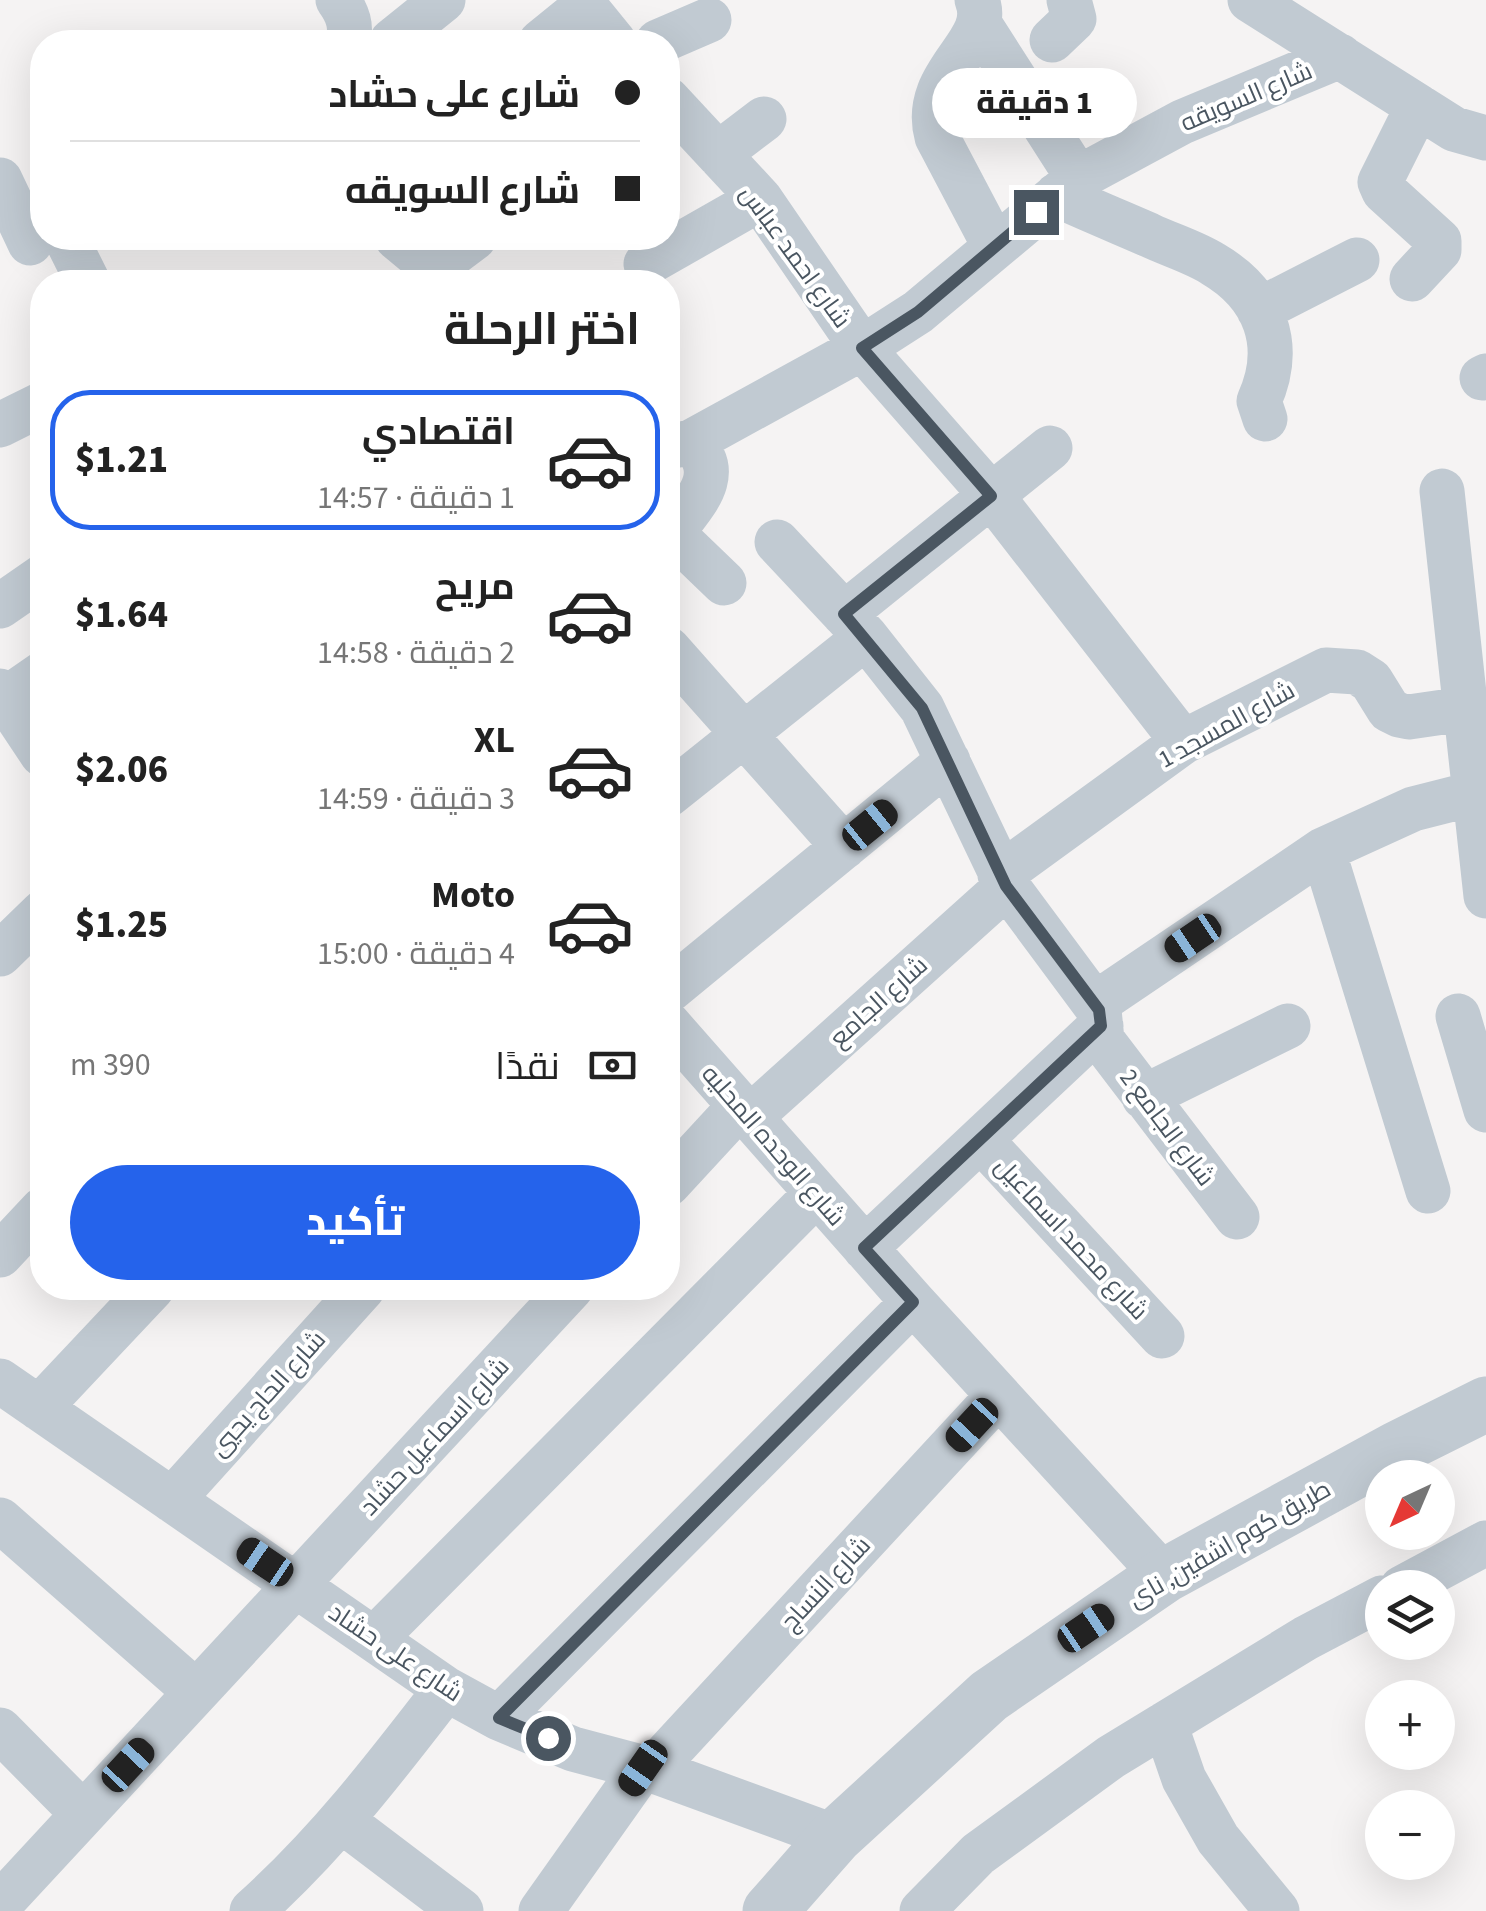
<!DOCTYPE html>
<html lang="ar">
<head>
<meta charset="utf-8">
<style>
  :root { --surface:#fff; --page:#f2f2f2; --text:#222; --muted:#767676; --line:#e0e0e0; --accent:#2563eb }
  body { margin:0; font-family:"Source Sans 3",Cairo,sans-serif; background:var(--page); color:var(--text); direction:rtl; height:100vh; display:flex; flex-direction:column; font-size:38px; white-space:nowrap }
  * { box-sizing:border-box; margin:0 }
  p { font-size:32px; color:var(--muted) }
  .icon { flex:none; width:55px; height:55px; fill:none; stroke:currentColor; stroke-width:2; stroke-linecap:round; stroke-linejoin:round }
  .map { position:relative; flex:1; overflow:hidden; direction:ltr }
  .drawer { position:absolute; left:30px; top:270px; width:650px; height:1030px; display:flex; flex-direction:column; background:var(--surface); border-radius:40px; box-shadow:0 10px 40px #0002; direction:rtl }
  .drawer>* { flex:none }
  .guide { position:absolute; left:30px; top:30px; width:650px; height:220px; border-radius:40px; box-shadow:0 10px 40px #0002; direction:rtl; display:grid; align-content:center; height:220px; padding:0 40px; background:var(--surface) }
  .needle { width:65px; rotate:224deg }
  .tools { position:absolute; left:1365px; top:1460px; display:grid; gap:20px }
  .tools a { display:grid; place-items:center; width:90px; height:90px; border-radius:50%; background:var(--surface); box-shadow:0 10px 40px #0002; font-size:50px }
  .end { position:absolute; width:45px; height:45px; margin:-22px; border:12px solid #4a5661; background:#fff; box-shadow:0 0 0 5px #fff }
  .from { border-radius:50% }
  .bubble { position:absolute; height:70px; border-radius:35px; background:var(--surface); box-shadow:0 10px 40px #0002; font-size:32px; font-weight:800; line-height:70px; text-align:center; direction:rtl }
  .car { position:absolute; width:30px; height:60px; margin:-30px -15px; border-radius:12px; box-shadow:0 0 8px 2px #0007; background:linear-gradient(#222 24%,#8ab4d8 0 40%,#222 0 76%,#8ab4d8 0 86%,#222 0) }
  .guide b { display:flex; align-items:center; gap:35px; height:95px; font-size:38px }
  .guide b+b { border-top:2px solid var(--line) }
  .guide i { width:25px; height:25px; background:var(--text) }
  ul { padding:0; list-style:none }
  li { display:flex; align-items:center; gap:30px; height:140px; margin:0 20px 15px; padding:0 20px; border:5px solid transparent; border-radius:40px }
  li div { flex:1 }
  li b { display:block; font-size:38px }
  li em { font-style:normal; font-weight:800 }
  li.on { border-color:var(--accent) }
  li>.icon { width:90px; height:90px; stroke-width:1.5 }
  h2 { padding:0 40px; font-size:45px; line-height:120px }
  .pay { display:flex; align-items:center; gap:25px; height:110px; padding:0 40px; font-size:38px }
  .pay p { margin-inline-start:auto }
  .action { display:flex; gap:20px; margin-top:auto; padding:20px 40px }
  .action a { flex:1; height:115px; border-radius:60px; background:var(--accent); color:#fff; font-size:40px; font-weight:800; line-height:115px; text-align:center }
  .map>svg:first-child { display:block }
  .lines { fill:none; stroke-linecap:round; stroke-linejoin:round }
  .minor { stroke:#c1cad2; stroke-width:45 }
  .tertiary { stroke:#c1cad2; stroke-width:55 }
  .route { stroke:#4a5661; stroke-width:12 }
  .labels { text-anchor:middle; stroke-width:8; stroke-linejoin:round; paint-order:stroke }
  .street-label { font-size:25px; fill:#4a5661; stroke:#fff }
</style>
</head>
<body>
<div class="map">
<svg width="1486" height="1911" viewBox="0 0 1486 1911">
  <rect width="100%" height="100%" fill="#f5f3f3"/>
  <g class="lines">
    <path class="minor" d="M338 0C348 14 352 26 348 42
      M580 0 614 42
      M977 0C995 44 919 72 937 137L995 247
      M1250 0 1454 129 1486 138
      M980 25 1078 178
      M1052 40 1074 19 1069 0
      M392 41 443 0
      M541 42 584 7
      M658 42 709 20
      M668 100 760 199 862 348 991 495 1183 742
      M718 154 764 119
      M0 180 30 243
      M1057 195C1088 209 1119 222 1149 235 1170 245 1194 252 1213 264 1266 295 1284 346 1259 401L1265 419
      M66 238 88 282
      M397 238 450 282
      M646 264 760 199
      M434 268 474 238
      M1412 279 1439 250V241L1384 191 1380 182 1418 106
      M1259 310 1357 260
      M1482 378 1486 376
      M0 425 42 404
      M668 442 678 445 691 442 862 348 918 312 1078 178 1182 122 1340 56
      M1442 491 1486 896
      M672 533 724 583
      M668 539C689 507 728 477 691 442
      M777 542 866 637 922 708 1007 886 1099 1010 1102 1040 1237 1217
      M0 606 42 577
      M844 614 1050 448
      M668 649 844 847
      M0 691 42 754
      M0 703 42 674
      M668 795 866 637
      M1323 850 1428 1191
      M1000 875 1183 742 1326 670 1357 672 1371 681 1389 710 1399 715 1409 717 1464 709
      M0 954 42 913
      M668 991 948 761
      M1095 1004 1323 850 1413 809 1472 794
      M1458 1016 1486 1110
      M668 1024 913 1302 1164 1576
      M1144 1097 1288 1026
      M750 1117 1007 886
      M981 1140 1162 1336
      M668 1184 740 1106
      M865 1248 1101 1026
      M0 1255 42 1210
      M0 1381 446 1689 499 1718 573 1749 652 1770 835 1837
      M39 1408 152 1288
      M172 1500 363 1288
      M0 1520 196 1692
      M1402 1588 1486 1543
      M374 1639 816 1194
      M499 1718 913 1302
      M1165 1724 1184 1779 1218 1839 1277 1911
      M0 1730 83 1814
      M652 1770 998 1396
      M341 1820 461 1911
      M0 1904 571 1288
      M252 1911C326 1845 386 1767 446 1689
      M541 1911 643 1767
      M922 1911 978 1854 1111 1757 1306 1638 1382 1598"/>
    <path class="tertiary" d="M770 1911 835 1837 989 1696 1164 1576 1396 1449 1486 1404"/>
  </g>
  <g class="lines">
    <path class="route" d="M548 1738 499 1718 913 1302 864 1248 1101 1026 1099 1010 1006 886 922 708 844 614 991 496 862 348 918 312 1036 212"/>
  </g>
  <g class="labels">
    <g class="street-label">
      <text transform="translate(1246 96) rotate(-23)" y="9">شارع السويقه</text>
      <text transform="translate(796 256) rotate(54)" y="9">شارع احمد عباس</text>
      <text transform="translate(1226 724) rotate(-29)" y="9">شارع المسجد 1</text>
      <text transform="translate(878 1001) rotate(-42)" y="9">شارع الجامع</text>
      <text transform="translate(1168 1127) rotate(53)" y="9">شارع الجامع 2</text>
      <text transform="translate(774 1145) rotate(49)" y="9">شارع الوحده المحليه</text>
      <text transform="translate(1072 1238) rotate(47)" y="9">شارع محمد اسماعيل</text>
      <text transform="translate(267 1393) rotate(-48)" y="9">شارع الحاج يحيي</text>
      <text transform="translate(434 1436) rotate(-47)" y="9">شارع اسماعيل حشاد</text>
      <text transform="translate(1229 1543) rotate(-30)" y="9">طريق كوم اشفين, ناى</text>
      <text transform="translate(825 1583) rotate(-47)" y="9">شارع النساج</text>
      <text transform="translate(396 1652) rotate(34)" y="9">شارع على حشاد</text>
    </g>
  </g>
</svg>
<div class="tools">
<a><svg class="needle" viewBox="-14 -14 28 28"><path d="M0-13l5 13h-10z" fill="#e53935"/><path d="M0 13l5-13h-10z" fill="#767676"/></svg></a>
<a><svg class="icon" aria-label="layers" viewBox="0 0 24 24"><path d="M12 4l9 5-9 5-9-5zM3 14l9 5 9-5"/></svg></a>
<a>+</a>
<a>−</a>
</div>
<i class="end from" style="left:548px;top:1738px"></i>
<i class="end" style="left:1036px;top:212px"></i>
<div class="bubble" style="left:932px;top:68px;width:205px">1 دقيقة</div>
<i class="car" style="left:870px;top:825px;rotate:51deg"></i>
<i class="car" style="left:1193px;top:938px;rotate:236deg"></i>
<i class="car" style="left:972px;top:1425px;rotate:223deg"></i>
<i class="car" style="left:265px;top:1562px;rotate:304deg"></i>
<i class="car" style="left:1086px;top:1628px;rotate:56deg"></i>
<i class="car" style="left:128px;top:1765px;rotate:43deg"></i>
<i class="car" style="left:643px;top:1768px;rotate:215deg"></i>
<div class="guide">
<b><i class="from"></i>شارع على حشاد</b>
<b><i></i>شارع السويقه</b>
</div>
<section class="drawer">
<h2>اختر الرحلة</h2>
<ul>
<li class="on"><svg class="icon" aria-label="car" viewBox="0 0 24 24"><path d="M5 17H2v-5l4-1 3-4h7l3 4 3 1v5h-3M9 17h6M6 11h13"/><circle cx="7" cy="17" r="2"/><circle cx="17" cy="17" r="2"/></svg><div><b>اقتصادي</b><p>1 دقيقة · 14:57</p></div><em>$1.21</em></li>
<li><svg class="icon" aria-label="car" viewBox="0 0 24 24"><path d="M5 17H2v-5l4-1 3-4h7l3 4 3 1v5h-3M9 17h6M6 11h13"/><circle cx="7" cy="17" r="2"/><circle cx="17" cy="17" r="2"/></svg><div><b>مريح</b><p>2 دقيقة · 14:58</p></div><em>$1.64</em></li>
<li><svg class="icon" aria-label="car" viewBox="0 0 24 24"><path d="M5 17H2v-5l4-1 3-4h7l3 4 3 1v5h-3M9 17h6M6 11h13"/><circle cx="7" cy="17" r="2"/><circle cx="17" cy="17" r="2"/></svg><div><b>XL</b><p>3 دقيقة · 14:59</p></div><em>$2.06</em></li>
<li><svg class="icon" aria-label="car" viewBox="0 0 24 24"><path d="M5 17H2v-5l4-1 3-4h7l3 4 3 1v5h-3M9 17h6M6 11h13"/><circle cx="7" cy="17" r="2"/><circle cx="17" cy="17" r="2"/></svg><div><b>Moto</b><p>4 دقيقة · 15:00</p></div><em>$1.25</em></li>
</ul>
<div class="pay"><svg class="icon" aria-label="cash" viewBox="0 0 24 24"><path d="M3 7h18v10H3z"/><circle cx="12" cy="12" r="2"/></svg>نقدًا<p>390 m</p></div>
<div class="action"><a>تأكيد</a></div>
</section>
</div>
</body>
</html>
